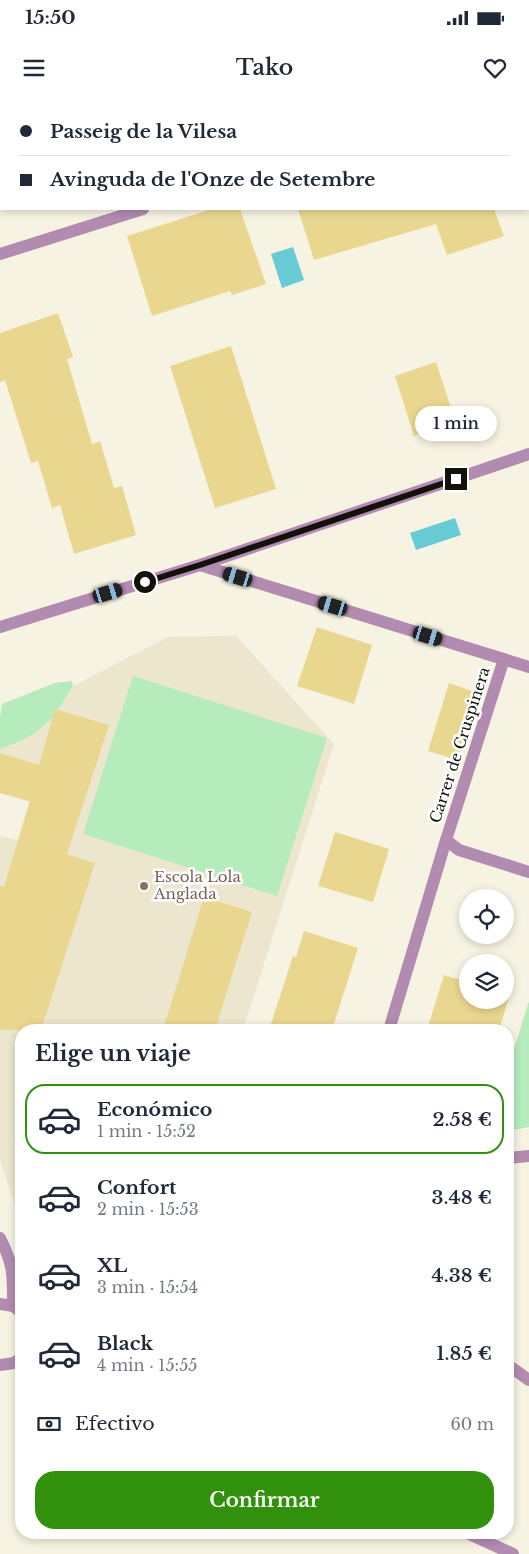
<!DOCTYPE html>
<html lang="es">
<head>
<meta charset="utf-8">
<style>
  :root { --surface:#fff; --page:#f2f2f3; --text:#1f2937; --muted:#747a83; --line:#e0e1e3; --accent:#31910c }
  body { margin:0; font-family:"Libre Baskerville",serif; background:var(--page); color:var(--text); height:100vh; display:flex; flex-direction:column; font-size:19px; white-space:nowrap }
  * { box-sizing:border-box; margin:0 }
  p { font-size:16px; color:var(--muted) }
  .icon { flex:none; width:28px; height:28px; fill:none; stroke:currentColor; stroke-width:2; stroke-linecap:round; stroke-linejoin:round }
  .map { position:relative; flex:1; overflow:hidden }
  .side { position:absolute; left:15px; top:924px; width:499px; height:515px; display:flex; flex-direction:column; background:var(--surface); border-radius:20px; box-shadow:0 2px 8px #0003 }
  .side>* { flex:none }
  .top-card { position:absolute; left:0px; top:0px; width:530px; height:110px; box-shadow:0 2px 8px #0003; display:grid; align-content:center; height:110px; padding:0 20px; background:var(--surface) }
  .tools { position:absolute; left:459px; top:789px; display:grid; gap:10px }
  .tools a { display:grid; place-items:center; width:55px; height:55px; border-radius:50%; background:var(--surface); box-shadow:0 2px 8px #0003; font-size:25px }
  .end { position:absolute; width:22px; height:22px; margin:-11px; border:6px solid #12110b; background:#fff; box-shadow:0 0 0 2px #fff }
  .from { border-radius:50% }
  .bubble { position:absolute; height:35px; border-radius:18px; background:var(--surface); box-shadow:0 2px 8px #0003; font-size:16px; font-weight:600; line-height:35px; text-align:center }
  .car { position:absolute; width:15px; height:30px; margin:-15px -8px; border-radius:6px; box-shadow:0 0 4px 1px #0007; background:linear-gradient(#222 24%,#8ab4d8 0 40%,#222 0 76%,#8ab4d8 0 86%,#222 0) }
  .top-card b { display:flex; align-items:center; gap:18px; height:48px; font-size:19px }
  .top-card b+b { border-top:1px solid var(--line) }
  .top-card i { width:12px; height:12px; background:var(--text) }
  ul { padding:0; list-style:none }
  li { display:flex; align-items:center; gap:15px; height:70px; margin:0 10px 8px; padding:0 10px; border:2px solid transparent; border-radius:20px }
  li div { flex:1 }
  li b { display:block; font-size:19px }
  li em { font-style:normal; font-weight:600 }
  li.selected { border-color:var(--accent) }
  li>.icon { width:45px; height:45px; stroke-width:1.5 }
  h2 { padding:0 20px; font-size:22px; line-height:60px }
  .pay { display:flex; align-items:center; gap:12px; height:55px; padding:0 20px; font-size:19px }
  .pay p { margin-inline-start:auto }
  .cta { display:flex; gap:10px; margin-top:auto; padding:10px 20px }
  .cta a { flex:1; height:58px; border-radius:20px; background:var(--accent); color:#fff; font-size:20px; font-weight:600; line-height:58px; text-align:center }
  .status { display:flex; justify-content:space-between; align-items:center; height:35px; padding:0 25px; background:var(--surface); direction:ltr }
  .status svg { height:14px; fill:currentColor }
  header { display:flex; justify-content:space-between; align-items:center; height:65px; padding:0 20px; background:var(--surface); font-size:22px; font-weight:600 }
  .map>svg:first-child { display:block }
  .built { fill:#ece6ce }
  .green { fill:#b6ebbb }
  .water { fill:#68cad5 }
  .building { fill:#ead78f }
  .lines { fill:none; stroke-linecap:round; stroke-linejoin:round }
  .minor { stroke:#b28bb0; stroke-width:12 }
  .route { stroke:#12110b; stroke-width:6 }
  .education-dot { fill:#8d6e63; stroke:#fff; stroke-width:2 }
  .labels { text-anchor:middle; stroke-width:5; stroke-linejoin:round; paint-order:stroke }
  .street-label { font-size:15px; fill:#12110b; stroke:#fff }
  .education-label { font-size:15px; fill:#785e54; stroke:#fff; text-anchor:start }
</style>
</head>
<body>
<div class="status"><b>15:50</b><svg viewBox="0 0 49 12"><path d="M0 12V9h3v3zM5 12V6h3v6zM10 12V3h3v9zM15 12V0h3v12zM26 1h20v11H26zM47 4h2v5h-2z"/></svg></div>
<header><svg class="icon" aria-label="menu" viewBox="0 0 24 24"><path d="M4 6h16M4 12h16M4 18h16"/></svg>Tako<svg class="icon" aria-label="heart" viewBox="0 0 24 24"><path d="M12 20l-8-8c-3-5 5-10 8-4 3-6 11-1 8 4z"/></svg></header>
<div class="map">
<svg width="529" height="1454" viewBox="0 0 529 1454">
  <rect width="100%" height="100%" fill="#f7f3e2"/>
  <path class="built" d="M236 536 334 644 243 930H21V1124L0 1060V736L18 740 29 702 0 693V649L13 645 40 630 59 610 73 586 168 537Z"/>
  <path class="green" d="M133 576 327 638 277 796 83 734Z
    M72 581 73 586C53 621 40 636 0 649V617L2 604 55 583Z
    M529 901V1027L508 1031V968Z"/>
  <path class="water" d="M293 147 304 180 282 188 271 154Z
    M455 418 461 435 416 450 410 433Z"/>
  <path class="building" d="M212 109H240L266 184 232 195 230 191 152 216 127 136Z
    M298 109H494L504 136 447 155 436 124 314 160Z
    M58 213 73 257 67 259 92 344 100 341 114 388 122 386 136 435 74 454 60 405 52 408 38 361 31 363 5 280 0 282V233Z
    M231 246 276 389 215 408 170 266Z
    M436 262 456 323 414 336 395 276Z
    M317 527 372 545 354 604 297 586Z
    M449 583 478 593 457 660 428 651Z
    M55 609 109 625 67 754 95 763 41 930H0V786L4 787 30 701 0 693V653L39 665Z
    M335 732 389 749 373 802 318 786Z
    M204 797 252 812 215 930H163Z
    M304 831 358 848 332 930H269L293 856 296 857Z
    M444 875 468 882V900H505V895L509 897 499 930H427Z"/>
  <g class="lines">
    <path class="minor" d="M515 0 516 1
      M484 1 488 0
      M529 43V44
      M0 154 143 109
      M200 465 529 354
      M0 527 200 465 529 567
      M504 559 446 740 459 750 529 772
      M389 930 446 740
      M508 1058 529 1056
      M0 1138C14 1166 13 1175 13 1206
      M0 1204 13 1206 21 1212
      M0 1265 14 1263 21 1258
      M508 1265 529 1280
      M465 1432 513 1454"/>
  </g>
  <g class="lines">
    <path class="route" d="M145 482 200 465 456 379"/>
  </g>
  <circle class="education-dot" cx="144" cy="786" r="5"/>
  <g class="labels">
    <g class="street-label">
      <text transform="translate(460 645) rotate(-72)" y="5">Carrer de Cruspinera</text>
    </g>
    <g class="education-label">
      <text x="154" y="782">Escola Lola<tspan x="154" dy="17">Anglada</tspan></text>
    </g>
  </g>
</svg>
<div class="tools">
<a><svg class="icon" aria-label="locate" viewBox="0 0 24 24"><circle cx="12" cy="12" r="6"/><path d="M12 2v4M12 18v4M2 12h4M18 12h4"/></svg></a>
<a><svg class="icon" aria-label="layers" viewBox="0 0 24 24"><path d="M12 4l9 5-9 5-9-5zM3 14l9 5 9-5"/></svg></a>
</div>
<i class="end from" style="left:145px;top:482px"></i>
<i class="end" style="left:456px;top:379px"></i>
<div class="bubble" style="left:415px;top:306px;width:82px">1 min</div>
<i class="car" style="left:238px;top:477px;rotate:287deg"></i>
<i class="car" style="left:108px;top:493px;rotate:73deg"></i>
<i class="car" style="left:333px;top:506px;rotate:287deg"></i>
<i class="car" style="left:428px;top:536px;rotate:107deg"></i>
<div class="top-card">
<b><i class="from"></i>Passeig de la Vilesa</b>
<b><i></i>Avinguda de l'Onze de Setembre</b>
</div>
<section class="side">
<h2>Elige un viaje</h2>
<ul>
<li class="selected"><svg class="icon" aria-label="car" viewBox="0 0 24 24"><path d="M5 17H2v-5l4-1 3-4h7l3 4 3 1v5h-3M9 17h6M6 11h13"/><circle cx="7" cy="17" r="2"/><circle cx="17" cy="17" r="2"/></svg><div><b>Económico</b><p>1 min · 15:52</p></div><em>2.58 €</em></li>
<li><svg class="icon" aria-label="car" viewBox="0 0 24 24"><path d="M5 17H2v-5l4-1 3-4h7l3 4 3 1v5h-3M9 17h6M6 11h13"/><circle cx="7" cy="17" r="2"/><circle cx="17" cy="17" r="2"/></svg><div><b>Confort</b><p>2 min · 15:53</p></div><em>3.48 €</em></li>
<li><svg class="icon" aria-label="car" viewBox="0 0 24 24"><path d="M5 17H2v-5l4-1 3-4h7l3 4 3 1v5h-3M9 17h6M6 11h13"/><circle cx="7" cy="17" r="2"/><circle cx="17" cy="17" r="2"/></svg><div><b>XL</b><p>3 min · 15:54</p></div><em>4.38 €</em></li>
<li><svg class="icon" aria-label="car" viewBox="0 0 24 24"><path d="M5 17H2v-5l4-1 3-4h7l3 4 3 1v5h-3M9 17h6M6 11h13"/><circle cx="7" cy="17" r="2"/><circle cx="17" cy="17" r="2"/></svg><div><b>Black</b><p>4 min · 15:55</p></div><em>1.85 €</em></li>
</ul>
<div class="pay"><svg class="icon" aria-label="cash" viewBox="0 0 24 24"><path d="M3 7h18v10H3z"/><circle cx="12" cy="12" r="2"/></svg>Efectivo<p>60 m</p></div>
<div class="cta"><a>Confirmar</a></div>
</section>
</div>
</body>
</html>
